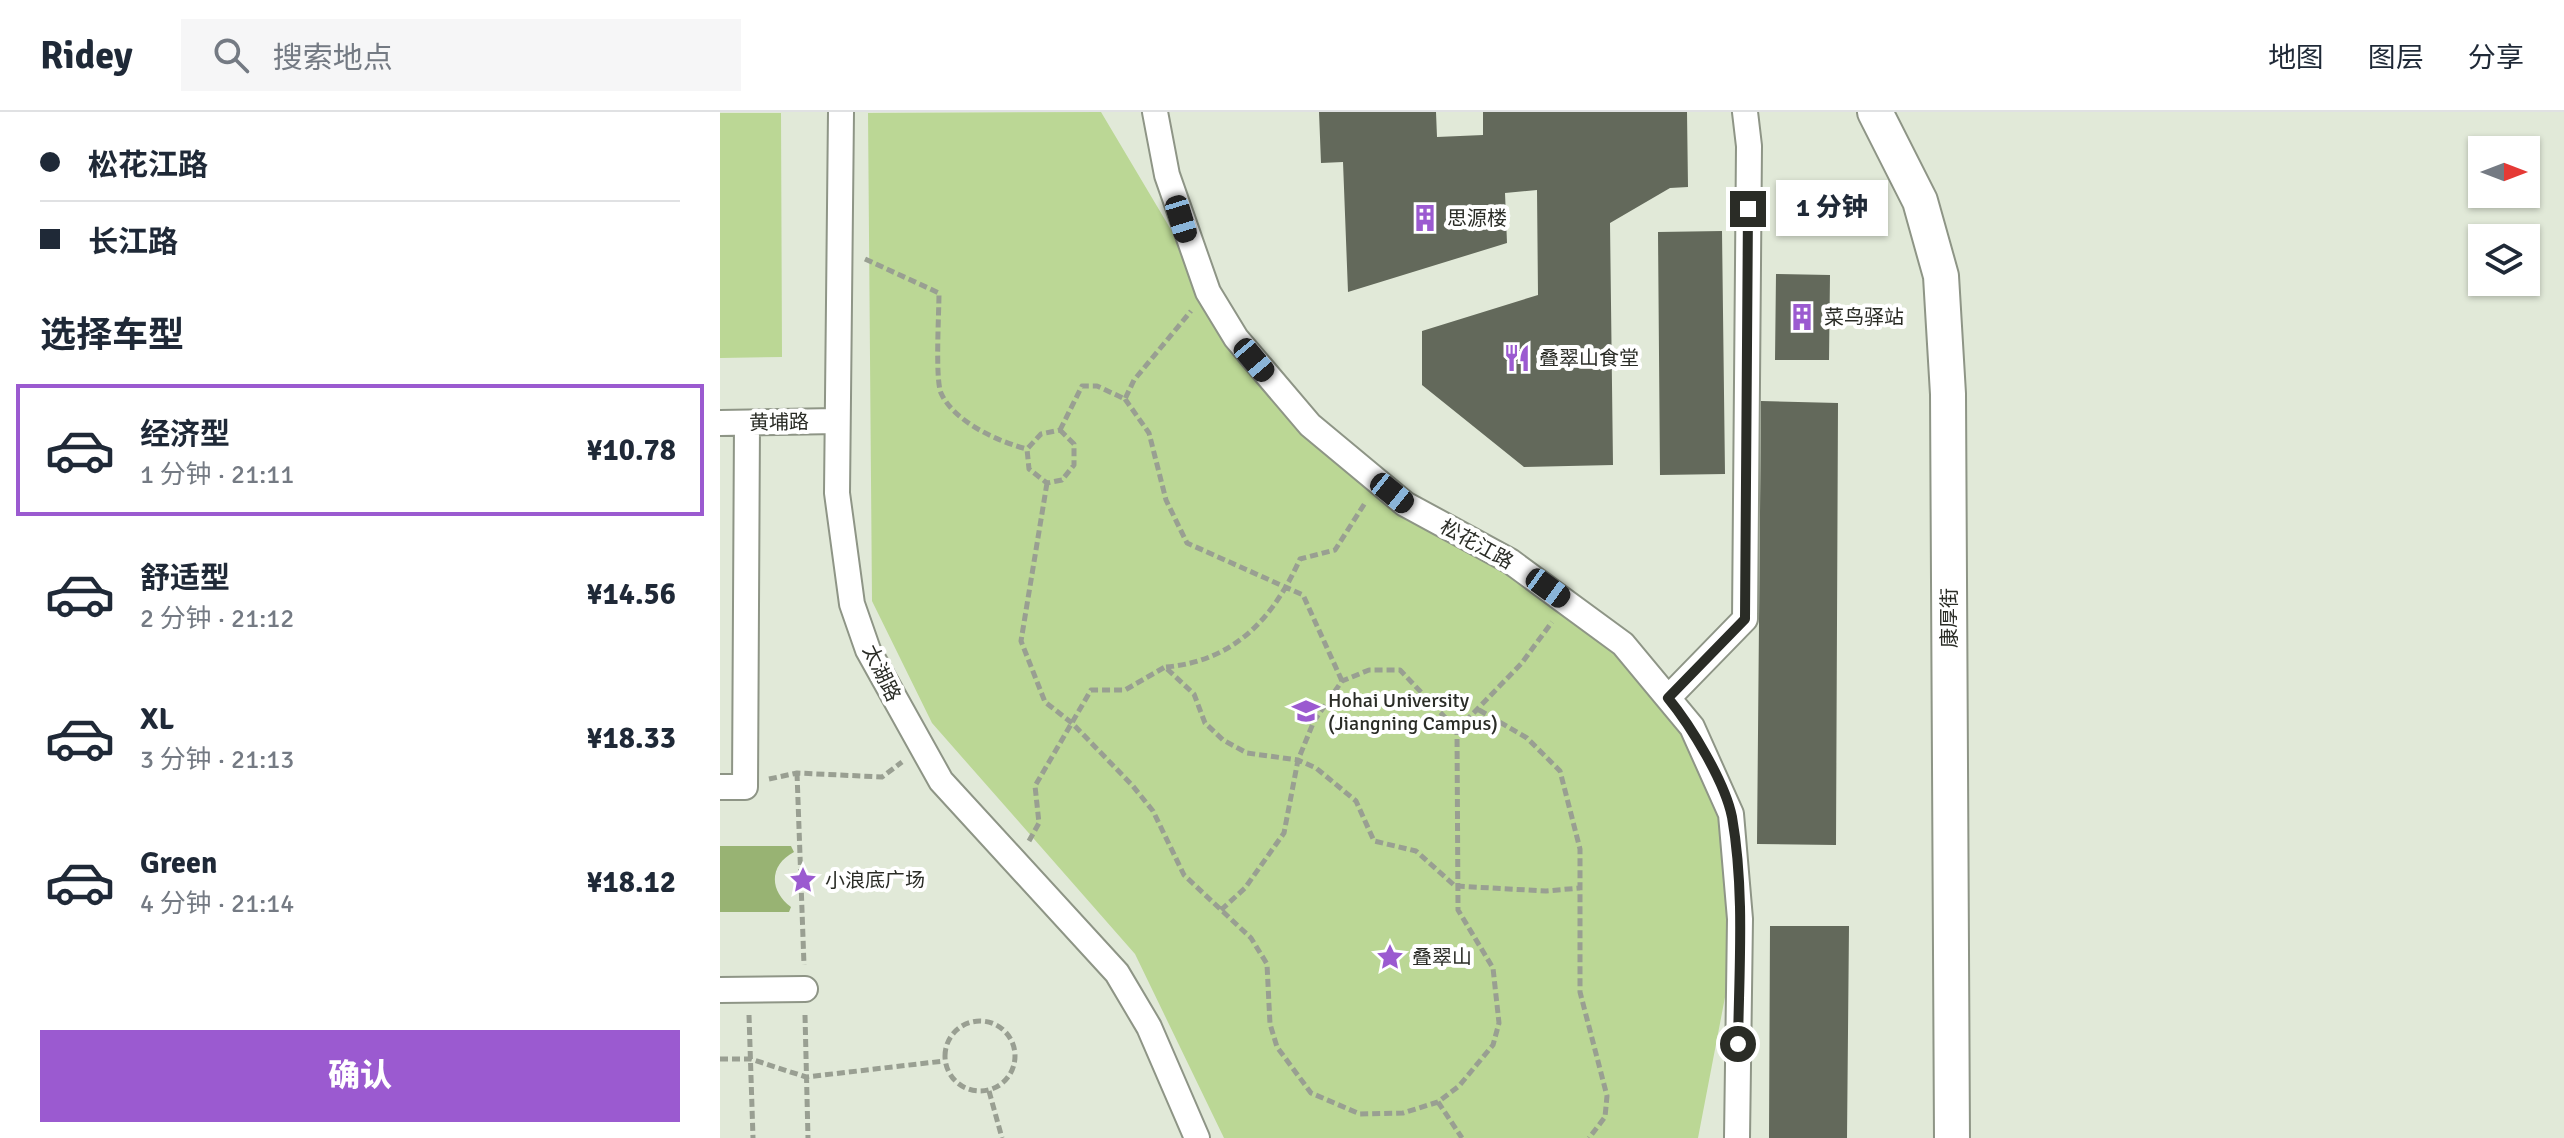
<!DOCTYPE html>
<html lang="zh">
<head>
<meta charset="utf-8">
<style>
  :root { --surface:#fff; --page:#f6f6f7; --text:#1f2937; --muted:#747a83; --line:#e0e1e3; --accent:#9b5ad0 }
  body { margin:0; font-family:Signika,"Noto Sans SC",sans-serif; background:var(--page); color:var(--text); height:100vh; display:flex; flex-direction:column; font-size:30px; white-space:nowrap }
  * { box-sizing:border-box; margin:0 }
  p { font-size:26px; color:var(--muted) }
  .icon { flex:none; width:44px; height:44px; fill:none; stroke:currentColor; stroke-width:2; stroke-linecap:round; stroke-linejoin:round }
  .map { position:relative; flex:1; overflow:hidden }
  .side { display:flex; flex-direction:column; background:var(--surface); width:720px }
  .side>* { flex:none }
  .banner { display:grid; align-content:center; height:176px; padding:0 40px; background:var(--surface) }
  .needle { width:52px; rotate:90deg }
  .fabs { position:absolute; left:1748px; top:24px; display:grid; gap:16px }
  .fabs a { display:grid; place-items:center; width:72px; height:72px; border-radius:0px; background:var(--surface); box-shadow:0 2px 6px #0004; font-size:40px }
  .end { position:absolute; width:36px; height:36px; margin:-18px; border:10px solid #2a2c26; background:#fff; box-shadow:0 0 0 4px #fff }
  .from { border-radius:50% }
  .bubble { position:absolute; height:56px; border-radius:0px; background:var(--surface); box-shadow:0 2px 6px #0004; font-size:26px; font-weight:800; line-height:56px; text-align:center }
  .car { position:absolute; width:24px; height:48px; margin:-24px -12px; border-radius:10px; box-shadow:0 0 6px 2px #0007; background:linear-gradient(#222 24%,#8ab4d8 0 40%,#222 0 76%,#8ab4d8 0 86%,#222 0) }
  .banner b { display:flex; align-items:center; gap:28px; height:76px; font-size:30px }
  .banner b+b { border-top:2px solid var(--line) }
  .banner i { width:20px; height:20px; background:var(--text) }
  ul { padding:0; list-style:none }
  li { display:flex; align-items:center; gap:24px; height:132px; margin:0 16px 12px; padding:0 24px; border:4px solid transparent; border-radius:0px }
  li div { flex:1 }
  li b { display:block; font-size:30px }
  li em { font-style:normal; font-weight:800 }
  li.current { border-color:var(--accent) }
  li>.icon { width:72px; height:72px; stroke-width:1.5 }
  h2 { padding:0 40px; font-size:36px; line-height:96px }
  .button { display:flex; gap:16px; margin-top:auto; padding:16px 40px }
  .button a { flex:1; height:92px; border-radius:0px; background:var(--accent); color:#fff; font-size:32px; font-weight:800; line-height:92px; text-align:center }
  header { display:flex; align-items:center; gap:48px; box-sizing:border-box; height:112px; padding:0 40px; background:var(--surface); border-bottom:2px solid var(--line) }
  header strong { font-size:38px }
  nav { display:flex; gap:44px; margin-inline-start:auto; font-size:28px }
  .search { width:560px; height:72px; background:var(--page); display:flex; align-items:center; gap:20px; box-sizing:border-box; padding:0 28px; border-radius:0px; color:var(--muted); font-size:30px }
  main { display:flex; flex:1; min-height:0 }
  .map>svg:first-child { display:block }
  .green { fill:#bbd795 }
  .water { fill:#98b373 }
  .building { fill:#63695b }
  .lines { fill:none; stroke-linecap:round; stroke-linejoin:round }
  .minor-casing { stroke:#8e9586; stroke-width:28 }
  .secondary-casing { stroke:#8e9586; stroke-width:38 }
  .path { stroke:#999f92; stroke-width:5; stroke-dasharray:8 4; stroke-linecap:butt }
  .minor { stroke:#fff; stroke-width:24 }
  .secondary { stroke:#fff; stroke-width:34 }
  .route { stroke:#2a2c26; stroke-width:10 }
  .labels { text-anchor:middle; stroke-width:8; stroke-linejoin:round; paint-order:stroke }
  .poi-label { font-size:20px; fill:#2a2c26; stroke:#fff; text-anchor:start }
  .street-label { font-size:20px; fill:#2a2c26; stroke:#fff }
</style>
</head>
<body>
<header>
<strong>Ridey</strong>
<div class="search"><svg class="icon" aria-label="search" viewBox="0 0 24 24"><circle cx="10" cy="10" r="6"/><path d="M15 15l6 6"/></svg>搜索地点</div>
<nav><a>地图</a><a>图层</a><a>分享</a></nav>
</header>
<main>
<section class="side">
<div class="banner">
<b><i class="from"></i>松花江路</b>
<b><i></i>长江路</b>
</div>
<h2>选择车型</h2>
<ul>
<li class="current"><svg class="icon" aria-label="car" viewBox="0 0 24 24"><path d="M5 17H2v-5l4-1 3-4h7l3 4 3 1v5h-3M9 17h6M6 11h13"/><circle cx="7" cy="17" r="2"/><circle cx="17" cy="17" r="2"/></svg><div><b>经济型</b><p>1 分钟 · 21:11</p></div><em>¥10.78</em></li>
<li><svg class="icon" aria-label="car" viewBox="0 0 24 24"><path d="M5 17H2v-5l4-1 3-4h7l3 4 3 1v5h-3M9 17h6M6 11h13"/><circle cx="7" cy="17" r="2"/><circle cx="17" cy="17" r="2"/></svg><div><b>舒适型</b><p>2 分钟 · 21:12</p></div><em>¥14.56</em></li>
<li><svg class="icon" aria-label="car" viewBox="0 0 24 24"><path d="M5 17H2v-5l4-1 3-4h7l3 4 3 1v5h-3M9 17h6M6 11h13"/><circle cx="7" cy="17" r="2"/><circle cx="17" cy="17" r="2"/></svg><div><b>XL</b><p>3 分钟 · 21:13</p></div><em>¥18.33</em></li>
<li><svg class="icon" aria-label="car" viewBox="0 0 24 24"><path d="M5 17H2v-5l4-1 3-4h7l3 4 3 1v5h-3M9 17h6M6 11h13"/><circle cx="7" cy="17" r="2"/><circle cx="17" cy="17" r="2"/></svg><div><b>Green</b><p>4 分钟 · 21:14</p></div><em>¥18.12</em></li>
</ul>
<div class="button"><a>确认</a></div>
</section>
<div class="map">
<svg width="1844" height="1026" viewBox="0 0 1844 1026">
  <rect width="100%" height="100%" fill="#e1e9d8"/>
  <path class="green" d="M381 0 488 180 590 313 847 490 972 615 1011 702 1020 807 978 1026H504L415 842 212 611 152 489 148 1Z
    M0 1H61L62 245 0 246Z"/>
  <path class="water" d="M71 734 74 740C49 753 49 779 71 795L69 800H0V734Z"/>
  <path class="building" d="M599 0H716L717 25 763 23V0H967L968 75 950 76 890 111 893 353 804 355 702 273V219L818 183 817 78 785 81 787 131 628 180 623 50 601 51Z
    M1002 119 1005 362 940 363 938 120Z
    M1056 162 1110 163 1109 248H1055Z
    M1041 289 1118 291 1116 733 1037 732Z
    M1050 814H1129L1127 1026H1049Z"/>
  <g class="lines">
    <g class="minor-casing">
      <path id="minor" d="M121 0 117 381 132 492 148 538 221 669 397 861 429 915 477 1026
        M435 0 447 63 488 180 516 226 590 313 685 392 790 449 903 532 972 615 1011 702 1020 807 1017 1026
        M0 311 117 309
        M948 586 1025 507 1029 34 1025 0
        M0 675H25L27 311
        M0 878 85 877"/>
    </g>
    <g class="secondary-casing">
      <path id="secondary" d="M1155 0 1200 89 1221 164 1228 282 1232 1026"/>
    </g>
    <path class="path" d="M145 147 219 181C219 201 215 267 221 281 234 310 279 330 307 337
      M405 287 429 321 446 388 467 431 583 483 622 569
      M340 318 362 274H377L405 287 414 268 471 199
      M340 318 354 332V353L342 368 327 371 309 357 307 337 321 322Z
      M327 371 301 529 325 590 352 611 412 673 433 699 464 763 531 826 547 852 550 912 557 935 591 981 640 1002 683 1001 718 990 739 974 773 933 779 911 773 856 738 798 737 618
      M446 555C514 549 553 507 580 447L615 438 645 391
      M759 598 807 626 840 659 860 737V880L887 984 885 1005 869 1026
      M77 661 84 853
      M49 667 77 661 162 665 182 650
      M309 729 319 711 315 674 371 578H405L445 555 474 582 485 611 503 628 527 641 578 648 596 656 636 689 654 729 696 739 735 774 826 779 860 776
      M501 798 525 776 564 721 578 648 594 609 622 569 649 558H680L737 618 801 552 832 510
      M29 903 33 1026
      M85 903 88 1026
      M225 944a35 35 0 1 1 70 0a35 35 0 1 1-70 0Z
      M0 947H31L86 965 224 949
      M269 979 282 1026
      M718 990 742 1026"/>
    <use href="#minor" class="minor"/>
    <use href="#secondary" class="secondary"/>
  </g>
  <g class="lines">
    <path class="route" d="M1018 932C1019 858 1025 779 1012 705 1005 670 971 614 948 586L1025 507 1028 97"/>
  </g>
  <defs>
    <g id="building-bare" transform="scale(2.16)"><path d="M-4-6H4V6H1V3H-1V6H-4ZM-2.5-4.3h1.7v1.8h-1.7ZM.8-4.3h1.7v1.8H.8ZM-2.5-1h1.7V.8h-1.7ZM.8-1h1.7V.8H.8Z" fill="#9b5ad0" stroke="#fff" stroke-width="2.5" paint-order="stroke"/></g>
    <g id="restaurant-bare" transform="scale(2.16)"><path d="M-5-6h1v4h1v-4h1v4h1v-4h1v5L-1.5 .5V6h-2V.5L-5-1ZM5-6V6H3V1.5H1.5Q1.5-4 5-6Z" fill="#9b5ad0" stroke="#fff" stroke-width="2.5" paint-order="stroke"/></g>
    <g id="university-bare" transform="scale(2.16)"><path d="M0-5L7-2L0 1L-7-2ZM-4 1L0 2.5L4 1V4Q0 6-4 4Z" fill="#9b5ad0" stroke="#fff" stroke-width="2.5" paint-order="stroke"/></g>
    <g id="sight-bare" transform="scale(2.16)"><path d="M0-6L1.8-2.2L6-1.7L2.9 1.2L3.7 5.4L0 3.3L-3.7 5.4L-2.9 1.2L-6-1.7L-1.8-2.2Z" fill="#9b5ad0" stroke="#fff" stroke-width="2.5" paint-order="stroke"/></g>
  </defs>
  <g fill-rule="evenodd">
    <use href="#building-bare" x="705" y="106"/>
    <use href="#building-bare" x="1082" y="205"/>
    <use href="#restaurant-bare" x="797" y="246"/>
    <use href="#university-bare" x="586" y="599"/>
    <use href="#sight-bare" x="83" y="768"/>
    <use href="#sight-bare" x="670" y="845"/>
  </g>
  <g class="labels">
    <g class="poi-label">
      <text x="727" y="113">思源楼</text>
      <text x="1104" y="212">菜鸟驿站</text>
      <text x="819" y="253">叠翠山食堂</text>
      <text x="608" y="595">Hohai University<tspan x="608" dy="23">(Jiangning Campus)</tspan></text>
      <text x="105" y="775">小浪底广场</text>
      <text x="692" y="852">叠翠山</text>
    </g>
    <g class="street-label">
      <text transform="translate(59 310) rotate(-1)" y="7">黄埔路</text>
      <text transform="translate(757 432) rotate(29)" y="7">松花江路</text>
      <text transform="translate(1229 506) rotate(-90)" y="7">康厚街</text>
      <text transform="translate(162 561) rotate(64)" y="7">太湖路</text>
    </g>
  </g>
</svg>
<div class="fabs">
<a><svg class="needle" viewBox="-14 -14 28 28"><path d="M0-13l5 13h-10z" fill="#e53935"/><path d="M0 13l5-13h-10z" fill="#747a83"/></svg></a>
<a><svg class="icon" aria-label="layers" viewBox="0 0 24 24"><path d="M12 4l9 5-9 5-9-5zM3 14l9 5 9-5"/></svg></a>
</div>
<i class="end from" style="left:1018px;top:932px"></i>
<i class="end" style="left:1028px;top:97px"></i>
<div class="bubble" style="left:1056px;top:68px;width:112px">1 分钟</div>
<i class="car" style="left:461px;top:107px;rotate:163deg"></i>
<i class="car" style="left:534px;top:248px;rotate:140deg"></i>
<i class="car" style="left:672px;top:381px;rotate:129deg"></i>
<i class="car" style="left:828px;top:476px;rotate:126deg"></i>
</div>
</main>
</body>
</html>
